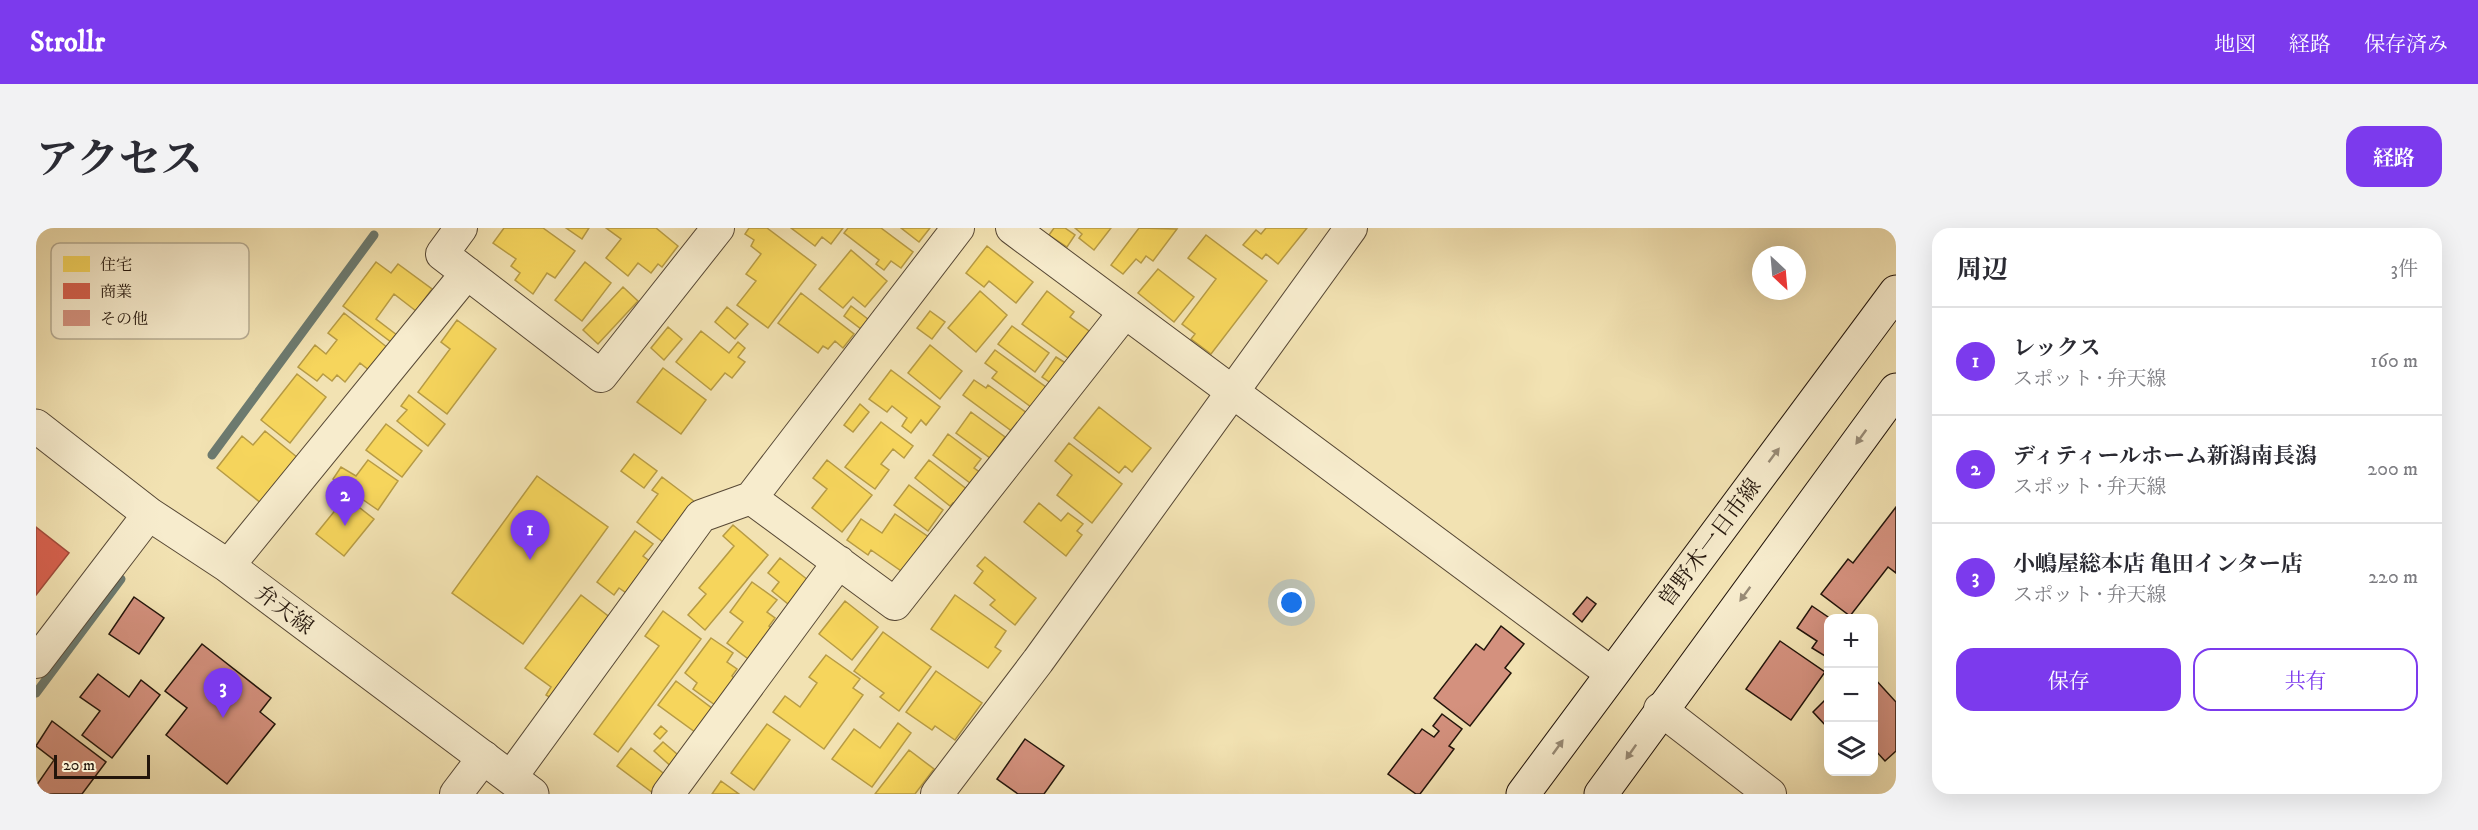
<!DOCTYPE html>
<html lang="ja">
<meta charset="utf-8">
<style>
body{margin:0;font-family:"IM FELL DW Pica","Noto Serif JP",serif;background:#f2f2f3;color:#2b2b33}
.controls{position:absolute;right:18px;bottom:18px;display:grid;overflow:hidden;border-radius:12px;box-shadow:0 6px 24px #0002}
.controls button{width:54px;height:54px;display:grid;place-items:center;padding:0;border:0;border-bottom:2px solid #e1e1e2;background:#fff;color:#2b2b33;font:30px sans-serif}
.compass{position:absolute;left:1716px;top:18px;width:54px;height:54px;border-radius:50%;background:#fff;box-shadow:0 6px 24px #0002;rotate:154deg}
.scale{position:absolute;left:18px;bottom:15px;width:96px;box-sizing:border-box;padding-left:6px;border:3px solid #23150b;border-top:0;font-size:16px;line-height:21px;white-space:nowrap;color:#23150b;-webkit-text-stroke:4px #f7eccd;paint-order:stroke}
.you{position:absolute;left:1256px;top:375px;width:21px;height:21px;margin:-15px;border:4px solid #fff;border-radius:50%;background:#1a73e8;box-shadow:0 0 0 9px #1a73e833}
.badge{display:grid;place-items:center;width:39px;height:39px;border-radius:50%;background:#7c3aed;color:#fff;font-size:20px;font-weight:700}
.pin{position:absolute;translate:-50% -50px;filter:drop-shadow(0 2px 3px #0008)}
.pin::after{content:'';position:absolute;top:32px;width:21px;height:18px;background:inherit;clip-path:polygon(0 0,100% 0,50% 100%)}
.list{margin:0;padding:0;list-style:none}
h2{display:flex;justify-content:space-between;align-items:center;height:78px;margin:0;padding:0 24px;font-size:26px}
h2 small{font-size:20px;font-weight:400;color:#7c7c81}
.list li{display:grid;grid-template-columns:39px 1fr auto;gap:18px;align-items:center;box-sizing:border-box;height:108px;padding:0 24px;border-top:2px solid #e1e1e2}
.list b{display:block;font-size:22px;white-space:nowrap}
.list p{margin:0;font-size:20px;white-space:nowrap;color:#7c7c81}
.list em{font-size:20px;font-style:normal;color:#7c7c81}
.actions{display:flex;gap:12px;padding:18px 24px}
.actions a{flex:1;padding:14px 0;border:2px solid #7c3aed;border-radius:18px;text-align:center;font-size:21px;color:#7c3aed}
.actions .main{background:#7c3aed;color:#fff}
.icon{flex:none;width:33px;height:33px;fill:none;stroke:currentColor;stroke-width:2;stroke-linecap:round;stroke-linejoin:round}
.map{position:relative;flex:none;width:1860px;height:566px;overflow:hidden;border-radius:18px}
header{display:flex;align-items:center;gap:36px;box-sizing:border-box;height:84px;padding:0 30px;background:#7c3aed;color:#fff}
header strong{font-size:28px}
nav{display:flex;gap:33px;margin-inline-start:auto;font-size:21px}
.intro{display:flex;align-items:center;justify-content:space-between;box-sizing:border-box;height:144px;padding:0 36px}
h1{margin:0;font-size:42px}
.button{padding:15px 27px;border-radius:18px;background:#7c3aed;color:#fff;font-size:21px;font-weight:700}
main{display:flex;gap:36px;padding:0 36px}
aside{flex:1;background:#fff;border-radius:18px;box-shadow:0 6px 24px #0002}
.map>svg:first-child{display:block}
</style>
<header>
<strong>Strollr</strong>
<nav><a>地図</a><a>経路</a><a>保存済み</a></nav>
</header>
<div class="intro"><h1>アクセス</h1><a class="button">経路</a></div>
<main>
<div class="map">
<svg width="1860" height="566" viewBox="0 0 1860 566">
<rect width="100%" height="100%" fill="#f2e2b2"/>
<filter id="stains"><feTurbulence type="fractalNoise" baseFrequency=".00333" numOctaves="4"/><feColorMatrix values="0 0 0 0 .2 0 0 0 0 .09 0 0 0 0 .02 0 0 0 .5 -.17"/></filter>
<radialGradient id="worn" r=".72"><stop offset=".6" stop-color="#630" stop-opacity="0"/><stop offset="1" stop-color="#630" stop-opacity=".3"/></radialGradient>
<path fill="#f6d55c" stroke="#b79b44" stroke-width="1.5" d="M468,0H507L539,23L519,50L511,45L497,66L479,52L484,45L475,38L480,31L457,15Z
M530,0H553L546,11Z
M570,0H620L642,18L626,39L622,36L615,45L602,35L592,48L570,30L585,11Z
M713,0H731L780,37L732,100L701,77L720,53L710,46L725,26L715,18L718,12L709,6Z
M755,0H807L795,16L786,9L779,18Z
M812,0H845L877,24L865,40L855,33L848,42L840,36L843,32L808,5Z
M865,0H894L883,14Z
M1018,0H1029L1039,7L1031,19L1013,7Z
M1039,0H1075L1058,22L1043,10L1046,6Z
M1103,0L1141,1L1117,33L1110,28L1105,35L1100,31L1087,46L1075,37Z
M1230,0H1271L1242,36L1230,26L1226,31L1207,17L1220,2L1225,6Z
M1170,7L1231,53L1175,126L1155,111L1159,106L1146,96L1180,51L1152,30Z
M951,18L997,54L980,75L953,53L948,59L930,45Z
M815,22L851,53L829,79L817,69L807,80L783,61Z
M340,34L355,45L362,36L396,61L380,83L358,66L340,91L361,107L355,114L307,78Z
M549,34L575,55L546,93L519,72Z
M1122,41L1158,69L1138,94L1102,65Z
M587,59L602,73L562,116L547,102Z
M944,63L971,87L940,124L912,100Z
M1011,63L1038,84L1034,89L1053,103L1032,130L986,96Z
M765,65L818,106L807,120L799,113L792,121L787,118L782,125L742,95Z
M815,78L837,95L829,104L808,88Z
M691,79L712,96L699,111L679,94Z
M894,83L909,94L896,111L881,100Z
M308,85L352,120L334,143L324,135L309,154L301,147L296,153L287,146L281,153L262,139L279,117L290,126L301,112L292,105Z
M421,92L460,121L411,186L382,164L414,121L405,114Z
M976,98L1013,125L999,144L962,116Z
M632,99L646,111L628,132L615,120Z
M665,103L693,125L702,114L709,120L702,129L709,134L696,150L689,145L675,162L640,134Z
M894,117L926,143L904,171L872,145Z
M959,122L1014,162L999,182L956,150L961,144L949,135Z
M1020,129L1036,139L1022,160L1006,149Z
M627,140L670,172L645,206L601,174Z
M855,142L904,179L890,197L885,192L875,205L866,198L871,190L856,178L851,184L833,171Z
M261,146L290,169L254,215L225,192Z
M938,152L950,160L952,157L995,188L981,207L927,167Z
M373,167L409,196L392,218L361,193L371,182L365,178Z
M824,176L833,184L817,204L808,197Z
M1063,179L1115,220L1096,244L1089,238L1083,245L1038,210Z
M935,184L969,209L954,230L920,205Z
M845,194L877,218L868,230L857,221L845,236L853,242L839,261L809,239Z
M350,196L386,223L366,249L330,222Z
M229,203L267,234L230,279L181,240L206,208L217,217Z
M912,206L945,231L938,240L951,249L942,261L897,227Z
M1033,215L1086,256L1056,295L1021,267L1036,247L1019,233Z
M598,226L621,243L608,260L585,243Z
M332,232L362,253L342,282L297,251L305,239L320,248Z
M791,232L836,267L806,304L776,280L791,261L777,250Z
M893,232L937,266L925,281L917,275L914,278L879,250Z
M501,248L572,299L487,416L416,365Z
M626,249L663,277L627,314L601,294L622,266L616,262Z
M873,257L907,282L892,303L858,277Z
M310,269L338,291L308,328L280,306Z
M1003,275L1025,293L1032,285L1047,296L1041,303L1046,307L1030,328L988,294Z
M859,286L900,314L871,347L835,322L832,327L811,312L825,291L846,305Z
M697,297L732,327L669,402L652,387L670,366L663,360L698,318L687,308Z
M599,303L617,316L607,328L619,337L596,369L583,360L578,367L561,354Z
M949,329L1000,370L979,397L954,377L959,372L938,355L947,343L941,338Z
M744,330L772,352L752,376L736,363L743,354L732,345Z
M716,354L741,372L731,384L739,390L733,398L738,402L715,433L691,415L707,394L694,384Z
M545,367L580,394L520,473L510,467L515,459L489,440Z
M919,367L970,403L959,419L965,423L952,440L895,401Z
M809,373L842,399L816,432L783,406Z
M627,383L665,411L582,524L558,506L623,418L609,408Z
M847,404L895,439L863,483L844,469L848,465L818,443Z
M675,410L697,425L691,434L701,441L696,448L698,450L679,477L657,461L661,455L649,445Z
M790,427L824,451L817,460L827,467L788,521L737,484L749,468L764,479L781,455L773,449Z
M900,443L946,475L919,512L899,498L896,502L870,484Z
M640,453L677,481L659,504L622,477Z
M862,495L875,505L836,559L796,531L818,501L844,520Z
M731,496L754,512L718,562L695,545Z
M625,498L631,503L624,511L618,506Z
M627,514L648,532L639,542L618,523Z
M595,520L631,548L617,565L581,538Z
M873,522L898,541L879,566H839Z
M685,553L703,566H676Z"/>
<path fill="#d6604d" stroke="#a04a39" stroke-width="1.5" d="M0,299L33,325L0,367Z"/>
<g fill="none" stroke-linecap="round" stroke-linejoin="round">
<path stroke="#6c7a6f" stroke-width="9" d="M176,227L338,7
M0,465L85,351"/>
</g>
<path fill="#d4917e" stroke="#23150b" stroke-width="1.5" d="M1860,279V345L1852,339L1814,388L1785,366L1812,331L1817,335Z
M98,369L128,390L103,426L73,406Z
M1551,369L1560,376L1546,394L1537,386Z
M1776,378L1795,391H1792V423L1789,428L1776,420L1781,413L1761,400Z
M1465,398L1488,416L1469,440L1475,445L1434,498L1398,470L1440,416L1448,422Z
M1744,413L1789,444L1755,492L1710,461Z
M166,416L235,470L224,484L239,496L191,556L130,507L151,480L129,463Z
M62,446L93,469L105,452L124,467L76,530L46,507L64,483L44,469Z
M1838,450L1860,474V523L1849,533L1838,521V505L1841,502L1838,499Z
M1792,469V500L1777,484Z
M1406,486L1426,501L1413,518L1418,521L1384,566H1380L1352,546L1386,501L1398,509L1403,503L1397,498Z
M16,493L70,534L46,566H11L0,558L18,532L0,518Z
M989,511L1028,538L1008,566H982L961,551Z"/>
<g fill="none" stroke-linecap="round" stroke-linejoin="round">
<defs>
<path id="minor" d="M425,0L406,26L565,148L682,0
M922,0L715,270L859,376L1089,84
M976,0L1575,445
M192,338L431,45
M0,434L113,286
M1624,481L1734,566
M475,549L665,288L715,270
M420,566L448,529
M632,566L803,334
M901,566L1002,433L1315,0"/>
<path id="tertiary" d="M0,198L113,286L192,338L496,566"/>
<path id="secondary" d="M1487,566L1860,64
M1565,566L1860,162"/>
</defs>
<use href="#minor" stroke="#574835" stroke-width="34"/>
<use href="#tertiary" stroke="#574835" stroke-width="35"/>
<use href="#secondary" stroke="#23150b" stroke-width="35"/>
<use href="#minor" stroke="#f7eccd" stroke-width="32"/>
<use href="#tertiary" stroke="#f7eccd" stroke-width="33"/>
<use href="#secondary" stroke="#f7eccd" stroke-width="33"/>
</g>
<defs><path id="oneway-solid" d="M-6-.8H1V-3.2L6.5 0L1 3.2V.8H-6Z" transform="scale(1.5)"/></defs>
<g fill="#988b76">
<use href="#oneway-solid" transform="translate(1825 209) rotate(126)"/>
<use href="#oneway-solid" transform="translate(1738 227) rotate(-53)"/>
<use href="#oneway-solid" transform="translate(1709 366) rotate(126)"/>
<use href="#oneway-solid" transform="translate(1522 519) rotate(-54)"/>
<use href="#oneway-solid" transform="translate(1595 524) rotate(125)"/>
</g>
<g text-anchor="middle" stroke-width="6" stroke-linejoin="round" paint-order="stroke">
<g font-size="22" fill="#23150b" stroke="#f7eccd">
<text transform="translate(1673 314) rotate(-53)" y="8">曽野木一日市線</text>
<text transform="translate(249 381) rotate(37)" y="8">弁天線</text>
</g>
</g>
<rect x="15" y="15" width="198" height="96" rx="9" fill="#f7eccd" stroke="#b7ac93" stroke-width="1.5"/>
<rect x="27" y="28" width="27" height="16" fill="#f6d55c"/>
<rect x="27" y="55" width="27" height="16" fill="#d6604d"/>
<rect x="27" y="82" width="27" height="16" fill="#d4917e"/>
<g font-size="16" fill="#23150b">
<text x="64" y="42">住宅</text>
<text x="64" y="69">商業</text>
<text x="64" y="96">その他</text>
</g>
<rect width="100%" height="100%" filter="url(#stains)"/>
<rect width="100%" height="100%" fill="url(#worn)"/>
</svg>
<div class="controls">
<button>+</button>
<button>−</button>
<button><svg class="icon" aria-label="layers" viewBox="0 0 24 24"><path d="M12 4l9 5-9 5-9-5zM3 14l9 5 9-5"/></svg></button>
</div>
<svg class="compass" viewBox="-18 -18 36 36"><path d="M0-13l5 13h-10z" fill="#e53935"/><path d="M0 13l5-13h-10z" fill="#7c7c81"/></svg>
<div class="scale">20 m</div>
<div class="you"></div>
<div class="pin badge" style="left:494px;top:332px">1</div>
<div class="pin badge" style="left:309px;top:298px">2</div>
<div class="pin badge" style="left:187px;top:490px">3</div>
</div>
<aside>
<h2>周辺<small>3件</small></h2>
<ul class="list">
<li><span class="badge">1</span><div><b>レックス</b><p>スポット · 弁天線</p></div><em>160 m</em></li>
<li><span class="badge">2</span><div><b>ディティールホーム新潟南長潟</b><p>スポット · 弁天線</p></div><em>200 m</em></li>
<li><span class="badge">3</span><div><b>小嶋屋総本店 亀田インター店</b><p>スポット · 弁天線</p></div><em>220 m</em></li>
</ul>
<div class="actions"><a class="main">保存</a><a>共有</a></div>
</aside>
</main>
